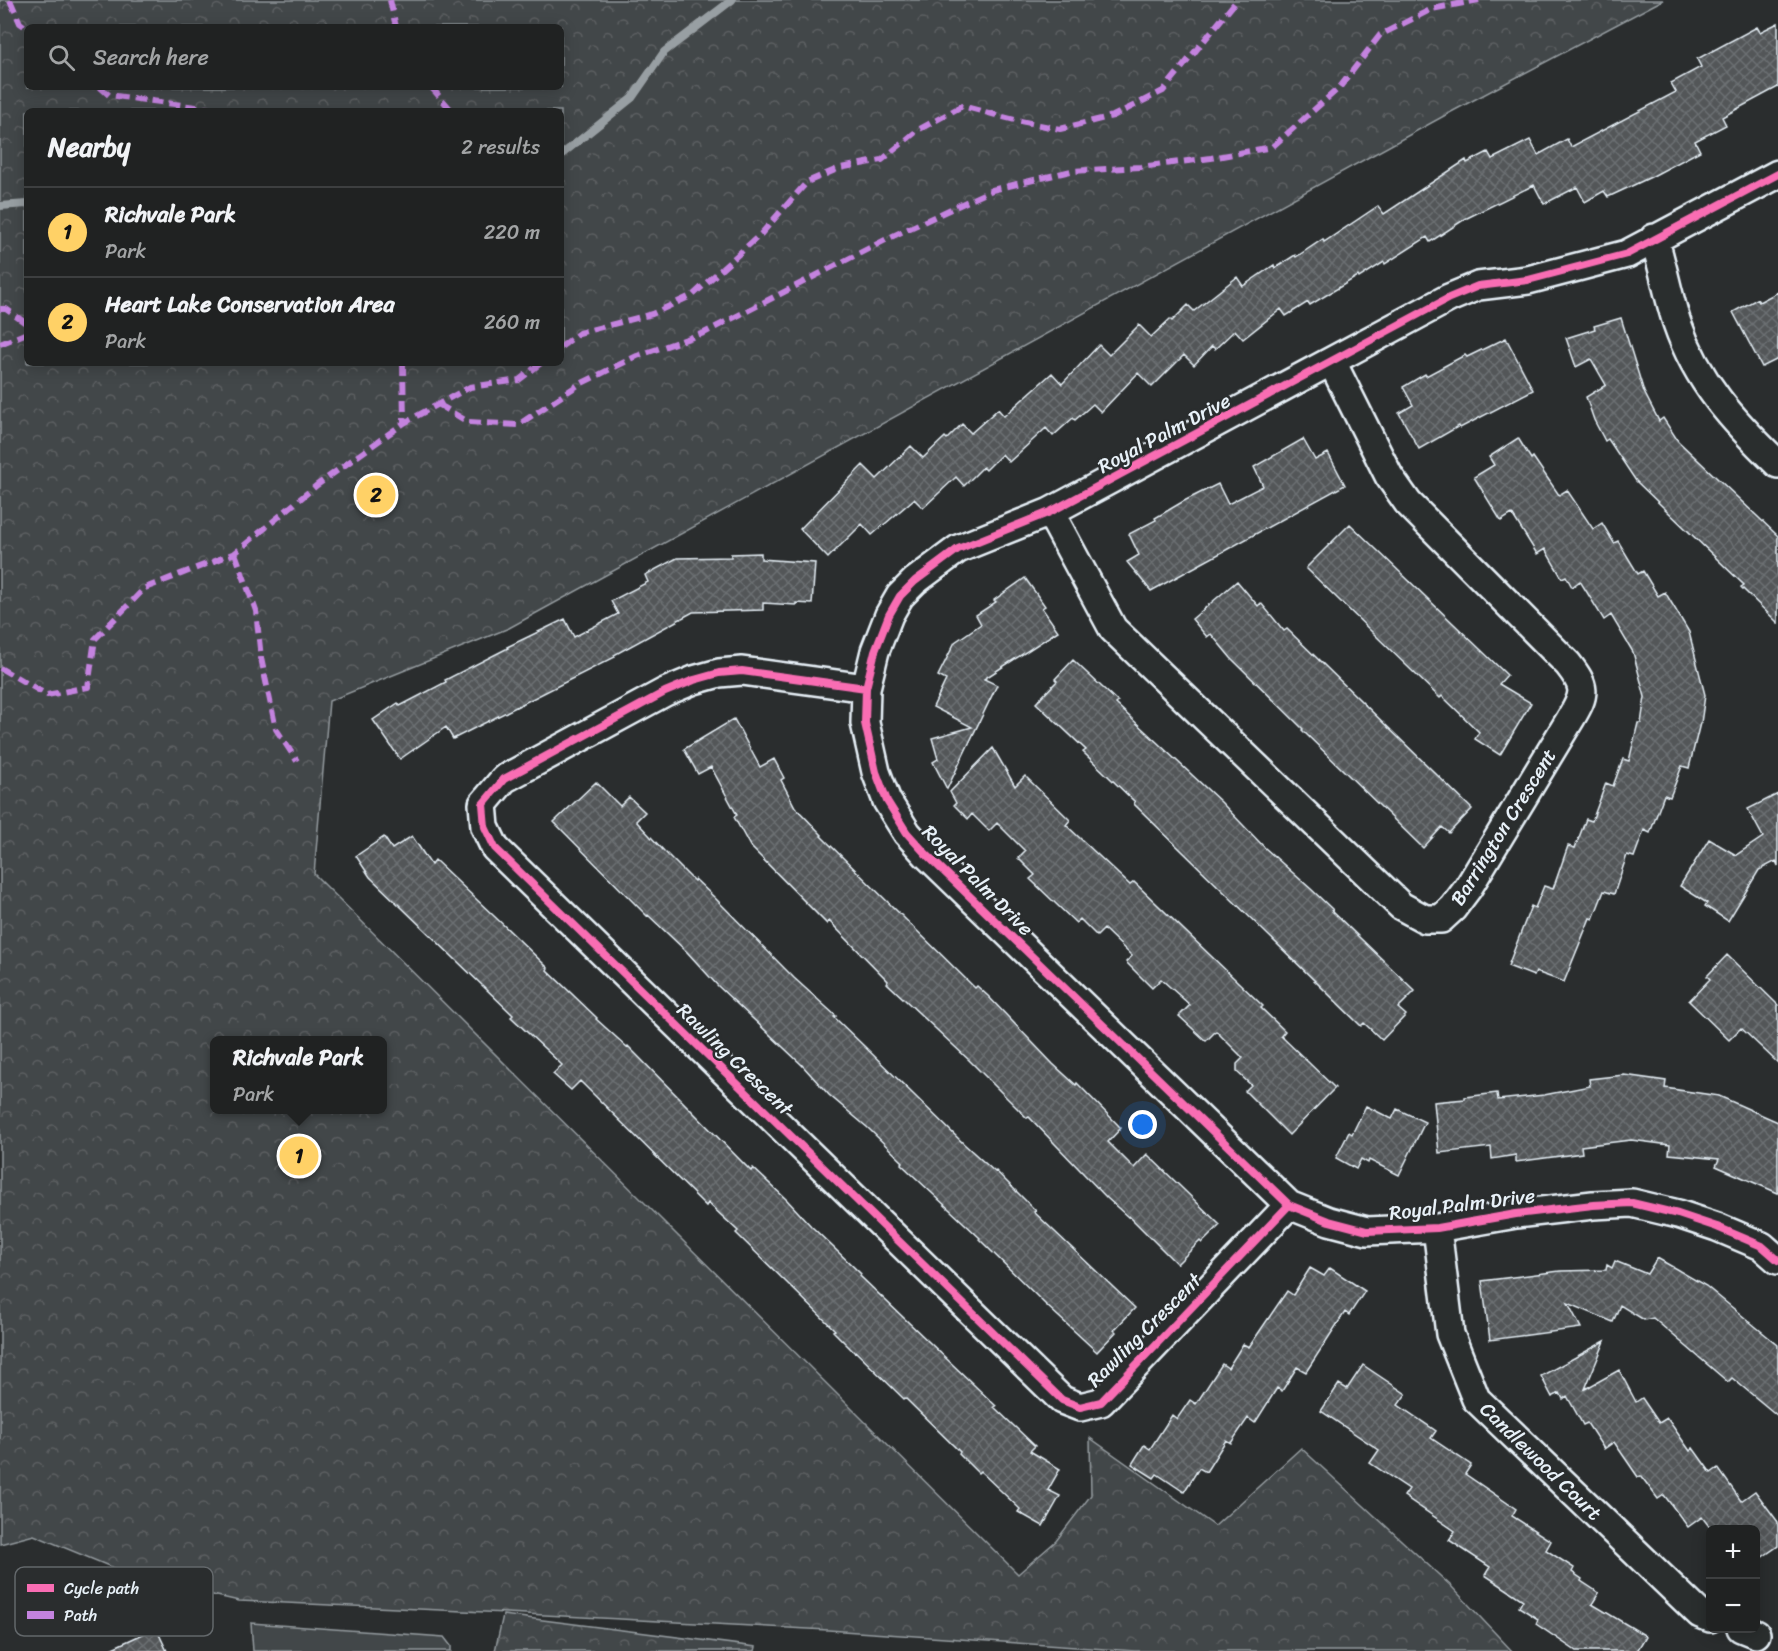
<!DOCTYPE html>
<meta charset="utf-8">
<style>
body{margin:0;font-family:Sriracha,sans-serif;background:#2d2f2f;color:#f1f3f6}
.controls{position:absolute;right:18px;bottom:18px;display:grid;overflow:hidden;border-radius:9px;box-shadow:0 3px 15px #0003}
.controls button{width:54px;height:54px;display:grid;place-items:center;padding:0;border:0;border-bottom:2px solid #3d3f40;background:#202222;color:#f1f3f6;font:30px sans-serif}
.you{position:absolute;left:1143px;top:1125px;width:21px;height:21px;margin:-15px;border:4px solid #fff;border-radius:50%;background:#1a73e8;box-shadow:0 0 0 9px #1a73e833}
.badge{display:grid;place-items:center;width:39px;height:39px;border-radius:50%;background:#ffd166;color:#111;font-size:20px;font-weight:700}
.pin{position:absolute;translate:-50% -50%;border:3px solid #fff;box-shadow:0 2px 6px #0006}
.popup{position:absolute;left:210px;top:1036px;width:177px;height:78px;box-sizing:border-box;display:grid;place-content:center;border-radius:9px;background:#202222;filter:drop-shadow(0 2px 4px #0005);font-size:20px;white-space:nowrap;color:#a2a4a5}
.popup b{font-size:22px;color:#f1f3f6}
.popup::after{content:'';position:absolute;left:50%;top:100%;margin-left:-12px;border:12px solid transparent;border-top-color:#202222}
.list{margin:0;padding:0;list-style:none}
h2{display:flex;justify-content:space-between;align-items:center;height:78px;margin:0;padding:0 24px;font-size:26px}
h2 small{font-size:20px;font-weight:400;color:#a2a4a5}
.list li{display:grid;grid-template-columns:39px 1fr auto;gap:18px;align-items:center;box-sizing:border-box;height:90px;padding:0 24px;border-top:2px solid #3d3f40}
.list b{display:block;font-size:22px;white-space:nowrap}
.list p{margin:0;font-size:20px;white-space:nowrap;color:#a2a4a5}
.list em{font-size:20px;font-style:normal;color:#a2a4a5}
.icon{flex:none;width:33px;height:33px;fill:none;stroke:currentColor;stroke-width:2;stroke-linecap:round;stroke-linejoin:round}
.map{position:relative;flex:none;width:1778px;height:1651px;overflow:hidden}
.search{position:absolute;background:#202222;box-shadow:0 3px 15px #0003;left:24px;top:24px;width:540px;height:66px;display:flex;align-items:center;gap:15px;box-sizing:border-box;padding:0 21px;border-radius:9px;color:#a2a4a5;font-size:22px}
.panel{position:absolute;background:#202222;box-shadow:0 3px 15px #0003;left:24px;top:108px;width:540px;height:258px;border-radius:9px}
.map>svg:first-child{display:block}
</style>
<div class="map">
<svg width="1778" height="1651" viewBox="0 0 1778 1651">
<defs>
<pattern id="park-crowns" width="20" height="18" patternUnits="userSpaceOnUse" patternTransform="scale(1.5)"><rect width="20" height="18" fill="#424648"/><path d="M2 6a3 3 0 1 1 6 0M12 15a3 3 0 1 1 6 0" fill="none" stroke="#5d6163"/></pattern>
<pattern id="building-cross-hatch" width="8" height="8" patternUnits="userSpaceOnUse" patternTransform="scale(1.5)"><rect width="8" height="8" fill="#535759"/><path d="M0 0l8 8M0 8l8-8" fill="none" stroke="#6c7072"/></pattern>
</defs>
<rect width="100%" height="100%" fill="#2a2d2e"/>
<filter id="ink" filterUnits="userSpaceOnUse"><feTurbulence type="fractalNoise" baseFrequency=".0167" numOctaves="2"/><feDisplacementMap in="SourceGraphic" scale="12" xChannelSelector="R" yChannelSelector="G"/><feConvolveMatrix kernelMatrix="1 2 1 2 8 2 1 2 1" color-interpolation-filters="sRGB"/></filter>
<g filter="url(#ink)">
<path fill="#424648" stroke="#959ca0" stroke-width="1.5" d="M251,1623L444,1637L451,1646V1651H253Z"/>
<path fill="url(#park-crowns)" stroke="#959ca0" stroke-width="1.5" fill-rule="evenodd" d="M0,0H1663L1453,111L509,628L329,701L314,874L1018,1574L1056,1541L1091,1495L1090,1438L1215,1526L1301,1448L1451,1586L1512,1651H1135L828,1630L507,1613L239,1601L138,1578L34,1535L0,1544ZM27,27H561V87H27ZM27,111H561V363H27ZM215,1040H383V1110H215Z
M503,1615L756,1647L755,1651H495Z"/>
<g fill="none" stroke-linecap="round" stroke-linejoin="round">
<path stroke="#989fa3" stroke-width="8" d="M561,155L632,98L664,52L732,0
M0,206L27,204"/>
</g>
<path fill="url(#building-cross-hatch)" stroke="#e8f1f8" stroke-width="1.5" d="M1778,23V87L1722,117L1726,125L1695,141L1700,151L1651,177L1608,197L1604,191L1585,202L1577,187L1544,204L1534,185L1465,219L1430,242L1427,237L1385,264L1384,262L1359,278L1358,276L1310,305L1308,302L1286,316L1281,309L1243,339L1235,330L1215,349L1212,346L1194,365L1184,355L1152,387L1138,373L1101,412L1093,404L1075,420L1073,418L1053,436L1046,428L1009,462L1002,454L986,470L983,467L964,486L956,477L923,508L914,499L872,535L862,524L828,558L800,529L863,465L877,479L911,446L923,458L945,437L947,439L962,424L971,433L998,409L1004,416L1052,373L1062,384L1099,345L1109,355L1139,325L1151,337L1170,319L1172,321L1188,305L1194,311L1237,277L1243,286L1274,265L1275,268L1295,255L1296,257L1323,239L1324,242L1378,206L1384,214L1466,160L1467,163L1488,152L1492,159L1530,140L1538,155L1567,139L1571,147L1676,92L1671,83L1701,67L1697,59L1757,27L1760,32Z
M1778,292V359L1762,367L1733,312L1757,299L1759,302Z
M1621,318L1644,392L1659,421L1663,418L1678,441L1778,536V623L1741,587L1744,585L1636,481L1608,439L1605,441L1594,420L1586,397L1606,385L1591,359L1576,367L1566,338L1595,329L1594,326Z
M1506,338L1533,390L1460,428L1459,426L1419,449L1399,413L1413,405L1403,387L1425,374L1426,376L1465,355L1467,357Z
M1518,438L1531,459L1533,457L1559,495L1567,490L1593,529L1602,523L1614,543L1618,541L1638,574L1643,571L1658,596L1665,592L1689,632L1705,695L1701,723H1700L1689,768L1682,766L1670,797L1664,795L1650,833L1644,830L1634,857L1627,855L1614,894L1604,891L1593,919L1590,918L1564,982L1536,972L1534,976L1508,966L1531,906L1535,908L1544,886L1553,889L1568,846L1575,848L1586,819L1592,821L1606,783L1613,786L1623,759L1629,761L1638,723H1641L1645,697L1633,652L1611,615L1604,620L1580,581L1572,587L1566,576L1562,578L1545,549L1537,554L1512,514L1501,521L1474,477L1494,465L1489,457Z
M1303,439L1315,460L1328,453L1345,485L1151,591L1127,562L1139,555L1129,534L1156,520L1155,518L1184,501L1218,484L1228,504L1263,486L1254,467Z
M1350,524L1507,675L1499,684L1531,703L1500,755L1475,739L1479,732L1442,696L1440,698L1306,568Z
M761,553V559L815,563L812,604L796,603V605L763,603V610L693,612L614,655L615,657L453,739L446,727L400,759L373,720L398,703L400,706L446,682L445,680L508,648L507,647L565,619L574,637L618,614L611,601L648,582L645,575L677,558L731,557V554Z
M1025,578L1045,606L1042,608L1058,631L984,679L997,685L947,789L933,762L938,759L932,738L972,727L933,707L946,680L938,676L955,642L981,624L976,615L996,602L994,600Z
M1237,581L1258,606L1261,603L1284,631L1287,629L1472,809L1449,833L1442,827L1423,848L1302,730L1303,729L1231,658L1211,634L1207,637L1192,619Z
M1073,660L1118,702L1116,704L1221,802L1265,848L1311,889L1333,910L1332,911L1415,991L1398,1008L1406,1015L1382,1040L1364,1023L1361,1026L1134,804L1135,802L1083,752L1086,750L1036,703L1057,681L1055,679Z
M734,719L760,767L774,759L784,778L781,780L795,807L822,835L821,836L975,988L977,986L988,996L1053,1064L1076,1085L1077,1083L1121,1128L1108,1142L1134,1168L1147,1154L1220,1225L1202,1243L1200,1241L1177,1264L1129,1216L1128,1217L1107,1198L1029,1117L1027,1118L969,1060L887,983L888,981L829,921L827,924L750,846L734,817L737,815L711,767L698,774L684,749Z
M993,748L1015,786L1025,776L1070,820L1066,825L1130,885L1134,882L1263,1006L1261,1008L1285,1031L1281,1036L1335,1088L1289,1135L1245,1091L1251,1085L1237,1072V1064L1243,1058L1216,1031L1206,1041L1179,1016L1190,1005L1161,979L1152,988L1126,962L1132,956L1104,929L1097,936L1080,919L1076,923L1030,879L1035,875L1018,858L1025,851L997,823L989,831L972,814L968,819L954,805L956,803L950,792Z
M596,782L620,806L629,797L645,812L636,821L665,852L694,881L695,879L715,898L794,978L836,1016L834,1017L865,1047L964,1144L995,1172L996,1171L1036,1211L1034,1212L1135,1308L1114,1330L1116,1332L1097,1352L1046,1305L979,1239L980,1238L918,1180L901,1164L903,1162L868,1128L829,1095L802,1065L718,986L687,952L648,915L647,916L554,822Z
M1778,794V866L1776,861L1759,870L1728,921L1705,906L1707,903L1680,886L1709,839L1736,855L1763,837L1748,809Z
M412,836L431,865L435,860L514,935L548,968L547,970L597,1018L596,1019L627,1047L628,1046L751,1171L753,1168L787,1200L811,1226L861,1274L860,1276L996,1406L994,1407L1035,1446L1030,1451L1060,1469L1048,1490L1060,1496L1043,1526L1018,1512L1020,1509L980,1471L978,1473L959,1454L960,1452L905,1398L904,1399L855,1351L854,1352L833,1331L835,1330L736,1233L738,1231L708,1203L706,1206L580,1081L571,1090L553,1074L562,1065L511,1017L513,1015L370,877L356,856L384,837L392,849Z
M1727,955L1778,1005V1063L1741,1028L1729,1040L1689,1001L1710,979L1707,976Z
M1624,1075L1666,1081L1665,1088L1719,1096L1778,1122V1193L1716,1166L1719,1159L1669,1154L1670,1145L1631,1140L1581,1146L1582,1153L1516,1162V1155L1492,1159L1491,1147L1439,1153L1434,1102L1465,1099V1097L1497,1093L1498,1100L1544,1095L1590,1086L1589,1079Z
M1366,1106L1392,1119L1397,1109L1425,1122L1399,1175L1369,1160L1368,1163L1361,1159L1356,1169L1336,1158L1349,1132L1352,1134Z
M1657,1258L1706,1286L1778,1345V1416L1732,1378L1728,1382L1653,1318L1644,1320L1620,1305L1613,1322L1568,1303L1581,1328L1490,1340L1482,1281L1560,1271L1606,1270L1607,1265L1612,1268L1615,1261L1647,1274Z
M1310,1268L1324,1276L1330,1268L1365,1291L1349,1315L1345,1312L1306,1372L1297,1367L1282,1391L1277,1388L1255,1423L1248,1418L1231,1443L1226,1440L1206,1472L1199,1468L1184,1492L1157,1474L1154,1478L1132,1464L1144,1445L1150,1449L1172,1415L1177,1419L1190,1400L1196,1404L1222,1364L1228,1368L1243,1344L1249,1347L1287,1291L1293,1295Z
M1605,1341L1585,1389L1619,1370L1636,1402L1642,1398L1659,1423L1667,1418L1690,1451L1693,1448L1711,1473L1718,1468L1741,1501L1755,1491L1778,1522V1546L1755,1562V1530H1712L1702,1517L1688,1527L1664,1495L1658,1499L1641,1476L1638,1477L1614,1442L1604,1449L1587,1423L1583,1425L1567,1396L1563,1399L1560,1393L1552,1397L1541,1376Z
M1363,1365L1406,1394L1398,1405L1436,1431L1431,1438L1471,1465L1465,1474L1516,1509L1512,1516L1551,1541L1546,1550L1574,1568L1572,1572L1582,1579L1581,1581L1599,1593L1592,1604L1646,1636L1637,1651H1576L1536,1624L1538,1619L1519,1607L1523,1600L1485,1575L1490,1567L1449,1540L1455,1531L1404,1496L1409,1489L1370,1463L1379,1450L1321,1411L1339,1384L1347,1389Z
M156,1628L167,1651H106Z"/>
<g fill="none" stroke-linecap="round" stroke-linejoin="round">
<defs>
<path id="minor" d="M1778,174L1627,254L1528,280L1478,286L1449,298L1050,512L958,549L915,581L900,596L889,615L875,651L866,688L865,723L876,772L887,801L907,833L926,854L1289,1205L1329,1221L1367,1231L1437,1228L1516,1214L1593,1205L1632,1203L1678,1214L1717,1227L1762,1246L1778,1260
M1654,238C1663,266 1668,296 1677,323C1697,382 1734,422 1778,464
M1050,512L1113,629L1401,906L1425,919H1441L1453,908L1468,888L1571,718C1586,693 1586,687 1568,664L1408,503L1389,476L1332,362
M866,688L742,671L719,673L694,680L665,692L504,779L483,804L485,827L495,848L1062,1400L1080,1407L1101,1402L1289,1205
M1437,1228L1450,1334L1476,1399L1700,1614L1710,1618
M1741,1628L1756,1634"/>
</defs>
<use href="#minor" stroke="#e8f1f8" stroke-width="32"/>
<use href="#minor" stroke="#2a2d2e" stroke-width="27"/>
<path stroke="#c483df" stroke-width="6" stroke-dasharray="12 6" stroke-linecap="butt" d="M10,0L20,23L27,28
M390,0L396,27
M100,87L109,95L225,111
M431,87L452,111
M0,309H6L27,324
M0,344L27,333
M561,347L579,333L652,314L693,295L761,234L807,182L840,168L882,160L918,130L962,106L1015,120L1060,129L1113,116L1163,91L1237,0
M403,363L404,423
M438,404L468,422L518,425L578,385L637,356L704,333L895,235L992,190L1071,171L1141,167L1211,158L1272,147L1340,87L1380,35L1432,9L1479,0
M235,553L256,611L261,658L276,729L297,761
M0,668L47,695L88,687L95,639L145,588L235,553L317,485L404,423L470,387L519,380L541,363"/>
<defs>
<path id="cycleway" d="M1778,174L1627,254L1528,280L1478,286L1449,298L1050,512L958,549L915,581L900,596L889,615L875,651L866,688L865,723L876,772L887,801L907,833L926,854L1289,1205L1329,1221L1367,1231L1437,1228L1516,1214L1593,1205L1632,1203L1678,1214L1717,1227L1762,1246L1778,1260
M866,688L742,671L719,673L694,680L665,692L504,779L483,804L485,827L495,848L1062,1400L1080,1407L1101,1402L1289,1205"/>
</defs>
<use href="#cycleway" stroke="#2a2d2e" stroke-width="11"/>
<use href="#cycleway" stroke="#f96db3" stroke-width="8"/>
</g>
</g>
<g text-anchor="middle" stroke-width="5" stroke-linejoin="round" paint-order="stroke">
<g font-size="20" fill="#e8f1f8" stroke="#2a2d2e">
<text transform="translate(1164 433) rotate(-28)" y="7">Royal Palm Drive</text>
<text transform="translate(1503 827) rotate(-58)" y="7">Barrington Crescent</text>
<text transform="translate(978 880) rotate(45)" y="7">Royal Palm Drive</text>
<text transform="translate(735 1059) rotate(44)" y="7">Rawling Crescent</text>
<text transform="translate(1462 1204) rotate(-7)" y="7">Royal Palm Drive</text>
<text transform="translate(1144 1330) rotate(-45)" y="7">Rawling Crescent</text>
<text transform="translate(1541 1461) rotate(44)" y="7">Candlewood Court</text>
</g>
</g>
<rect x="15" y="1567" width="198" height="69" rx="9" fill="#2a2d2e" stroke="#63686b" stroke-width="1.5"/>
<rect x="27" y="1584" width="27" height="8" fill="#f96db3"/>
<rect x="27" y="1611" width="27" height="8" fill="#c483df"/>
<g font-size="16" fill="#e8f1f8">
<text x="64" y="1594">Cycle path</text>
<text x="64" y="1621">Path</text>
</g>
</svg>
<div class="controls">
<button>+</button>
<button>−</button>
</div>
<div class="you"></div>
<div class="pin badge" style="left:299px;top:1156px">1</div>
<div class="popup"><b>Richvale Park</b>Park</div>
<div class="pin badge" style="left:376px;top:495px">2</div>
<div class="search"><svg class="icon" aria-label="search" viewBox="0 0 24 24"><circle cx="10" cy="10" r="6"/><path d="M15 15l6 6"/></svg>Search here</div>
<section class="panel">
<h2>Nearby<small>2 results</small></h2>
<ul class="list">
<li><span class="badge">1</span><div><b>Richvale Park</b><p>Park</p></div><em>220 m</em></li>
<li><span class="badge">2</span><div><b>Heart Lake Conservation Area</b><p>Park</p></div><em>260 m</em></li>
</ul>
</section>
</div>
